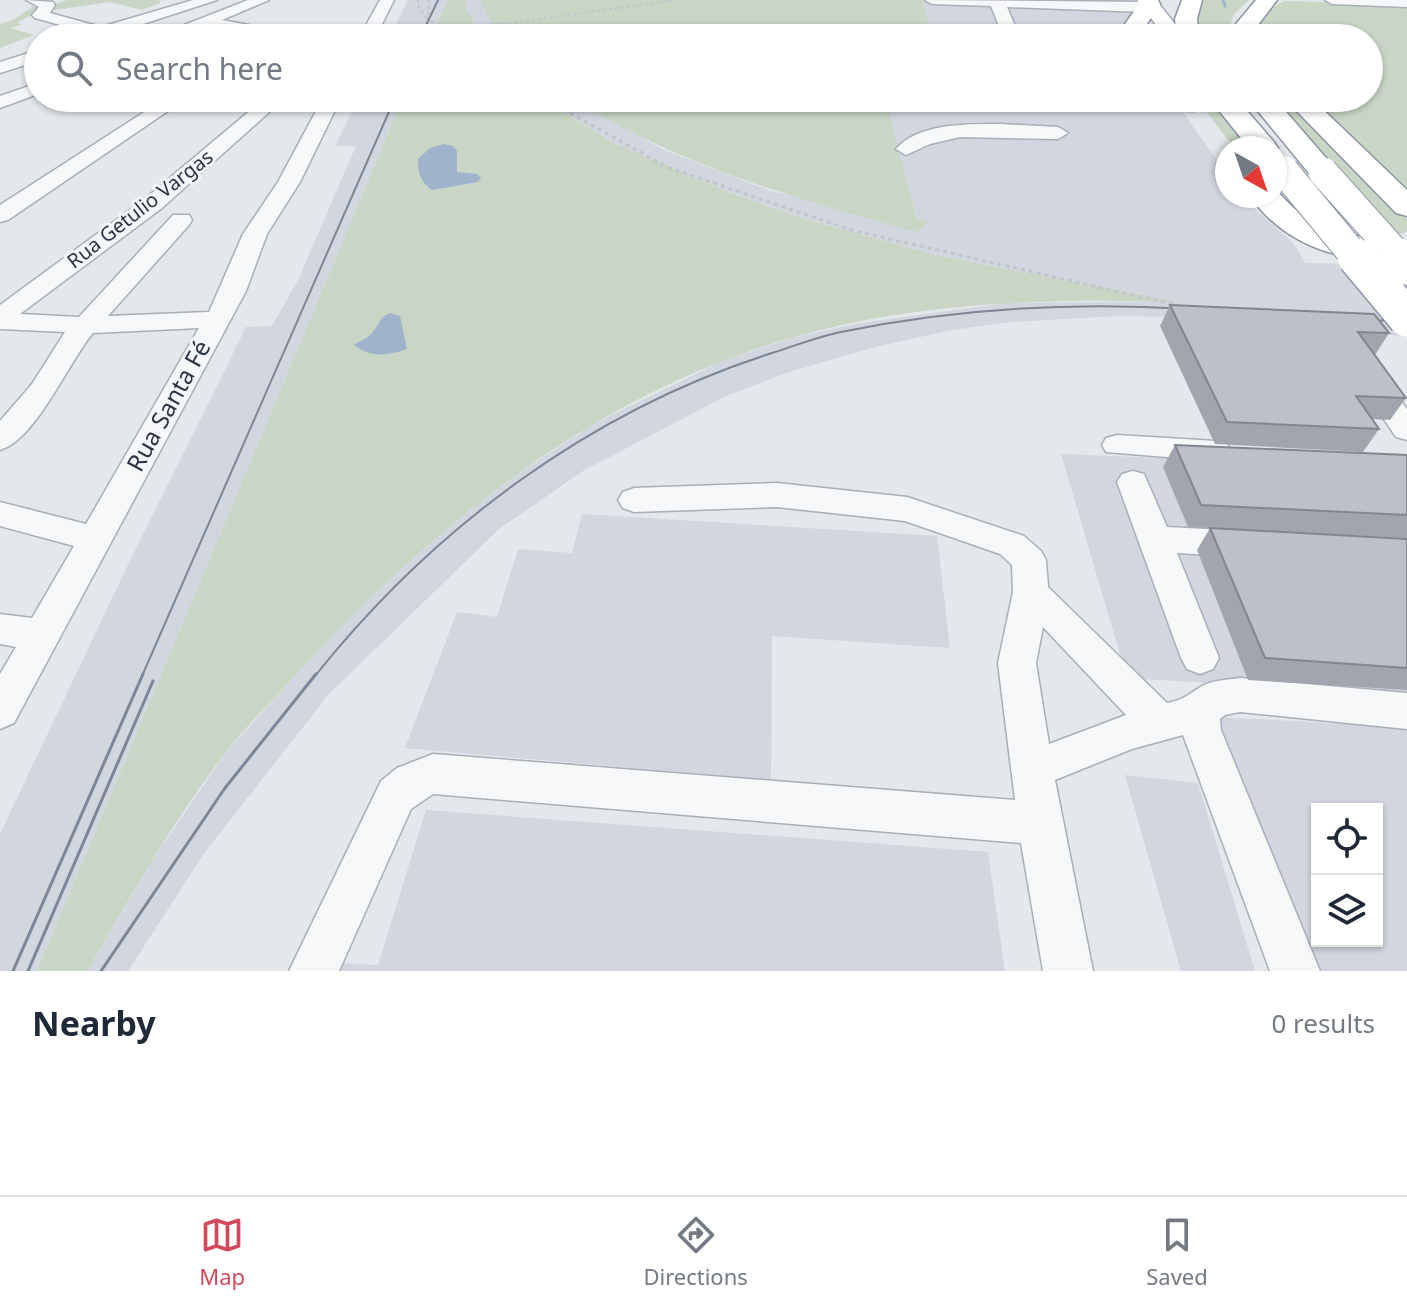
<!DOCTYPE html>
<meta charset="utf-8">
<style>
body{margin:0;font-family:"Noto Sans",sans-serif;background:#f2f2f3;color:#1f2937}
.controls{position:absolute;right:24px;bottom:24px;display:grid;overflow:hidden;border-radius:0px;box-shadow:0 2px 6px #0004}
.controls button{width:72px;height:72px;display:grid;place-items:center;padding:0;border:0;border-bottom:2px solid #e0e1e3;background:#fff;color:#1f2937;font:40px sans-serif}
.compass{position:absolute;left:1215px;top:136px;width:72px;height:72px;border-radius:50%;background:#fff;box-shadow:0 2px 6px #0004;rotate:140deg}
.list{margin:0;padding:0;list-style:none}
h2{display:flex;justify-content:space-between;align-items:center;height:104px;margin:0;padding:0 32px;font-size:34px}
h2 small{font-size:26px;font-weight:400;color:#747a83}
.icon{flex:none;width:44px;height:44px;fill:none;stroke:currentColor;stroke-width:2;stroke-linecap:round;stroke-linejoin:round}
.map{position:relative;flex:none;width:1407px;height:971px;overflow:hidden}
.search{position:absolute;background:#fff;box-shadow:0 2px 6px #0004;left:24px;right:24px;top:24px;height:88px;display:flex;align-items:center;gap:20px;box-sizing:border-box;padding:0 28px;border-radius:44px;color:#747a83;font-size:30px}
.sheet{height:224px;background:#fff}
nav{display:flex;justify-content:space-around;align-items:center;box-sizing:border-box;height:112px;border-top:2px solid #e0e1e3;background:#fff;font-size:22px;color:#747a83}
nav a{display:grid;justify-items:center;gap:4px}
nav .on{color:#d1495b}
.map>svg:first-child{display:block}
</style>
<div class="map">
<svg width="1407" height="971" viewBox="0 0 1407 971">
<rect width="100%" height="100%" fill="#e4e7ec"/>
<path fill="#d2d6de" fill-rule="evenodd" d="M408,0H448L429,38H389Z
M465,0H480L503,38H482L465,6Z
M922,0H1145L1127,23L1133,38H933Z
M359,98H403L37,971H0V834L125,571L246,327L272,326L298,280L356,146H335Z
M539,98H571L662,149L773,192L917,219L885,98H1173L1227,175V196H1241L1294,244L1305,263L1407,265V336L1200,317L1116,316L1011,322L952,330L875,347L786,373L724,397L583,471L499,529L329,694L205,852L128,971H87L156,855L226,752L358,607L436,535L520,472L597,422L722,361L794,337L860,323L1006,303L1170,301L936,255L798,217L726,191L616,144Z
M1061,454L1407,467V695L1127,678Z
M582,514L937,536L950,648L772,636L771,780L405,748L457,612L497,617L518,549L572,553Z
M1218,717L1407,727V971H1315ZM1317,809H1377V941H1317Z
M1125,775L1198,783L1255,971H1181Z
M426,810L988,852L1005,971H336L339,963L378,965Z"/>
<path fill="#c9d6c5" d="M67,0H160V3L142,10L110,2L48,11L52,5Z
M448,0H465V6L482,38H429Z
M480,0H922L933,38H503L488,18Z
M1198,0H1249L1234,14L1226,38H1193Z
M1284,1L1407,4V197L1309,98H1369V38H1258C1258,18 1268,10 1284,1Z
M37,4L43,5L38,12L18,22L21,25L10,28L34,35L0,48V24L13,20Z
M403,98H539L616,144L726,191L798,217L936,255L1177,302C1049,298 915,302 791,338C594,395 431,526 295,676C273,701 247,725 226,752C173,820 131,897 87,971H37Z
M571,98H885L917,219L928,222L916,232C794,198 679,166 571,98Z
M1196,98H1212L1250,148H1234Z
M1272,98H1292L1407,219V232L1392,236Z"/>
<path fill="#9fb4cc" d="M444,144L453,146L457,151V172L478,174L481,178L478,182L432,190C421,183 417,171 418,159L430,148Z
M390,313L400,316L407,349C388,356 370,358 354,345C359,341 367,339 371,334C380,325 378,318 390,313Z"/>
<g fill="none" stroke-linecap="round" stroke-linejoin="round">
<path stroke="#9fb4cc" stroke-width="3" d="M1223,0L1225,6"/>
<defs>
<path id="minor" d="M26,0L53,2L55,5L50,13L101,27L193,0H217L100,38H76L85,32L35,18L32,15L39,7Z
M248,0H269L222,20L249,25L251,28L241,38H223L230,31L205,27L174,38H151Z
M380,0H394L375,38H359Z
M925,0L1146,2L1154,7L1146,12L1007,7L1020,38H1004L991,6L932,4Z
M1325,0H1407V7L1332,4Z
M38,50V61L0,73V62Z
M38,83V94L0,108V96Z
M166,98H187L8,220L0,222V205Z
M265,98H285L162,208L20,314L79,317L173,215H189L192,220L189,225L108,316L209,312L243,234L278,182L323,98H341L300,182L267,234L246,291L14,723L0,729V674L16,647L0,644V614L32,618L74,546L0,526V502L86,524L199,328L93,333C69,361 36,440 0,450V421L32,384L65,332L0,329V305L146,198Z
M1011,98C1039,98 1191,93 1203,105L1194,111L1020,103Z
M999,124L1058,127L1068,133L1058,139L960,137L930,144L906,155L896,149C918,123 969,124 999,124Z
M1369,368L1379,371L1407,409V440L1396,437L1355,377L1359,371Z
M1117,435L1216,441L1227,444L1231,451L1227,458L1216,461L1106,452L1102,445L1106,438Z
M1133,471L1144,474L1167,527L1244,531L1256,535L1261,544L1256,553L1244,557L1177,553L1219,658L1213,669L1200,674L1187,669L1181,658L1117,482L1122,474Z
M777,483L907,497L1024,536L1041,551L1046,560L1048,587L1167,703C1186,699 1187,695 1202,686C1213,680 1228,680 1240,678L1407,693V729L1240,712L1225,715L1220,719L1221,730L1320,971H1270L1183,735L1132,749L1055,780L1093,971H1043L1021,843L433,794L411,809L339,971H289L381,781L397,768L433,754L1015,800L998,663L1013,592L1012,565L1000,554L905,521L777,507L634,512L623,508L618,500L623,492L634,488ZM1043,627L1126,715L1049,744L1036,663Z"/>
<path id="major" d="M1137,0H1156L1186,38H1166Z"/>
<path id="highway" d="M1142,0H1158L1160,4L1147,24L1154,38H1132L1125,24Z
M1182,0H1202L1197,19L1199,38H1177L1175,19Z
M1256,0H1277L1258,25L1254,38H1232L1236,24Z
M1209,98H1236L1274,142L1278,148L1275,152V148H1249Z
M1247,98H1274L1333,166L1337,172L1333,178L1323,181L1313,178Z
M1284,98H1311L1407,190V216L1396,213Z
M1276,190C1296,212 1317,231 1349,235C1363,237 1378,237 1392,240L1397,247L1392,254C1339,267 1280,240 1250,196H1275Z"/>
</defs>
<use href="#minor" stroke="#a9aeb7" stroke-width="3"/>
<use href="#major" stroke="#a3abb8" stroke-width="3"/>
<use href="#highway" stroke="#8b94a3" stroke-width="3"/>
<path stroke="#c2c5cb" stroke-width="2" stroke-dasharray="3 3" stroke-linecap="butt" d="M418,0V6L427,19
M429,0L428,21L451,27L510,23L676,0
M465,26L476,38
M544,98L573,115"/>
<path stroke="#c2c5cb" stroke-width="3" stroke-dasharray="4 4" stroke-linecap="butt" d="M570,113L667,167L851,230L1180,306"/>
<use href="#minor" fill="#f7f8fa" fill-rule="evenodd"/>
<use href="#major" fill="#fff" fill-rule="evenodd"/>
<use href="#highway" fill="#fff" fill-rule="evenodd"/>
<path stroke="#7d8696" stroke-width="2" d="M420,38L438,0
M1357,318L1407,323
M142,676L395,98
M315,676C433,528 590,411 772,353C794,346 817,337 841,332C956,308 1072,302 1189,309"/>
<path stroke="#7d8696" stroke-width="3" d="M13,971L143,674
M28,971L153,681
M101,971L225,788L316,674"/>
<defs>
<path id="highway-bridge-far1" d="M1284,171L1357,259
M1323,172L1401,259"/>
<path id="highway-bridge" d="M1356,257L1407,318
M1399,257L1407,266"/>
</defs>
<use href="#highway-bridge-far1" stroke="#8b94a3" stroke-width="31" stroke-linecap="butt"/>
<use href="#highway-bridge" stroke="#8b94a3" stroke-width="40" stroke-linecap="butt"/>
<use href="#highway-bridge-far1" stroke="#fff" stroke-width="29"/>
<use href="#highway-bridge" stroke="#fff" stroke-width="37"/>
</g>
<path fill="#a1a5ae" d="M1170,305L1389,333L1375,355L1406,398L1390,420L1372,419L1379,429L1363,452L1215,444L1160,326Z
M1175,445L1407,455V538L1252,530L1407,539V690L1248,680L1197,550L1210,528L1188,527L1163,467Z"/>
<path fill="#bbc0ca" stroke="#83868d" stroke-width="2" d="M1170,305L1374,314L1389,333L1358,332L1406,398L1356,396L1379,429L1227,422Z
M1175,445L1407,455V515L1201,505Z
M1210,528L1407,539V668L1265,658Z"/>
<g text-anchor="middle" stroke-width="6" stroke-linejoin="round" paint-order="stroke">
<g font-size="20" fill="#2b3445" stroke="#f4f6f9">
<text transform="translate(140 209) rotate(-38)" y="7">Rua Getulio Vargas</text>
</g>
<g font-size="24" fill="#2b3445" stroke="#f4f6f9">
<text transform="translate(169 406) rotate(-61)" y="8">Rua Santa Fé</text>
</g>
</g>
</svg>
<div class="controls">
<button><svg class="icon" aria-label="locate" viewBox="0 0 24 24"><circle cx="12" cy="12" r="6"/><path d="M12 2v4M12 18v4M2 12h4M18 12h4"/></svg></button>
<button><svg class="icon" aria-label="layers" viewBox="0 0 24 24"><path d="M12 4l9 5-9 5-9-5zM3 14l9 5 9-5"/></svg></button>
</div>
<svg class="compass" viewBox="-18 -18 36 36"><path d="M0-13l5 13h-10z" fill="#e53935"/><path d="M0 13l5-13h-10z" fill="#747a83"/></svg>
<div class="search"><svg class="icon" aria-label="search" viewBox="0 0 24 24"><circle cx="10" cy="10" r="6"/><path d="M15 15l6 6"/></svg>Search here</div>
</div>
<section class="sheet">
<h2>Nearby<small>0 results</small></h2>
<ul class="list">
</ul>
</section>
<nav>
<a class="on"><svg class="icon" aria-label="map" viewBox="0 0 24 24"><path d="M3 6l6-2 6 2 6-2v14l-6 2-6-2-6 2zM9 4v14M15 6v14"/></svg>Map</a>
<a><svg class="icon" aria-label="directions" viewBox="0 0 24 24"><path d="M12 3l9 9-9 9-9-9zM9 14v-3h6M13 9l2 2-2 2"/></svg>Directions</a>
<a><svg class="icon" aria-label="saved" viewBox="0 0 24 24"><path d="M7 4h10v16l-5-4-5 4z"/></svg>Saved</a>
</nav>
